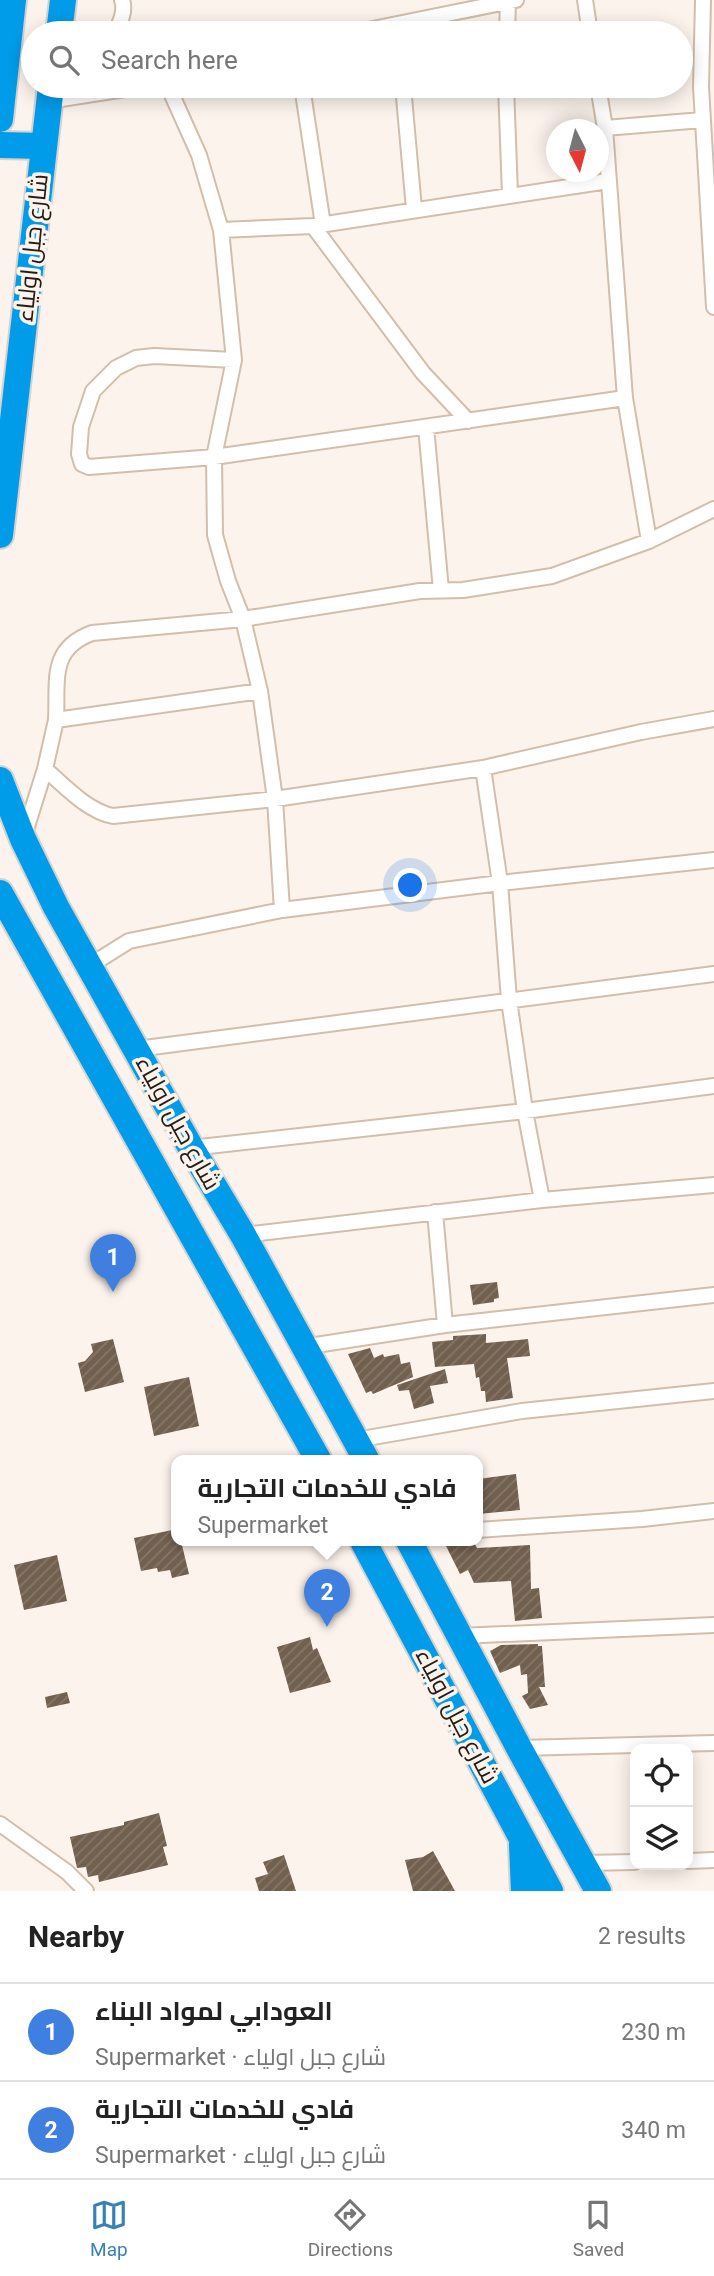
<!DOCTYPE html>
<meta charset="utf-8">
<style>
body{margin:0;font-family:Roboto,Cairo,sans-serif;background:#f6f6f6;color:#222}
.controls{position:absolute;right:21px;bottom:21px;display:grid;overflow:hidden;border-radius:14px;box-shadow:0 4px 18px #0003}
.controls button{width:63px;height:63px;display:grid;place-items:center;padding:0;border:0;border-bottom:2px solid #e0e0e0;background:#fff;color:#222;font:35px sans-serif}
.compass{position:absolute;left:546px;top:119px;width:63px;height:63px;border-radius:50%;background:#fff;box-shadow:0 4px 18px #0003;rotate:174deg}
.you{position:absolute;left:411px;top:886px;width:24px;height:24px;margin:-18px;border:5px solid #fff;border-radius:50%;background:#1a73e8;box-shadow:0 0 0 10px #1a73e833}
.badge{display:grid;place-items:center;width:46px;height:46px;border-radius:50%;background:#3782b5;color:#fff;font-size:23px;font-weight:700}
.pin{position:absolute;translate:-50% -58px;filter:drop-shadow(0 2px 4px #0008)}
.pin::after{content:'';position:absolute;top:37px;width:24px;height:21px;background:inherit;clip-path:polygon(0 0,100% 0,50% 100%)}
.popup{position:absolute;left:171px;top:1455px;width:312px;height:91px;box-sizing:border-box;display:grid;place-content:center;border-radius:14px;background:#fff;filter:drop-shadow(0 2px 5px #0005);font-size:23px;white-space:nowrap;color:#767676}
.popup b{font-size:26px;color:#222}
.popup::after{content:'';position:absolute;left:50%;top:100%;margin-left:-14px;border:14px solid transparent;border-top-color:#fff}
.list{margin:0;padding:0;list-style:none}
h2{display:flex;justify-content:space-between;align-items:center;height:91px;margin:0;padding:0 28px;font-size:30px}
h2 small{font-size:23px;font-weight:400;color:#767676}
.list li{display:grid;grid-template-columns:46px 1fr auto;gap:21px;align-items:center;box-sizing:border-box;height:98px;padding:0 28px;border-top:2px solid #e0e0e0}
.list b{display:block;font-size:26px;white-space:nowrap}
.list p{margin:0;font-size:23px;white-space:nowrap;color:#767676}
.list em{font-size:23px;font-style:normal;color:#767676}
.icon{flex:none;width:38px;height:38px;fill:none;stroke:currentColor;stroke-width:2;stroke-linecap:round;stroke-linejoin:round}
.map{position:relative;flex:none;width:714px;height:1891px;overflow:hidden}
.search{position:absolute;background:#fff;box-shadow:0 4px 18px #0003;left:21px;right:21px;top:21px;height:77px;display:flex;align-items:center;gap:18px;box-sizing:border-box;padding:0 24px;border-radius:38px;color:#767676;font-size:26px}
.sheet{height:287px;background:#fff}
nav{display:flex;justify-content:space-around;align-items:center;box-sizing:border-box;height:98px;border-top:2px solid #e0e0e0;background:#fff;font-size:19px;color:#767676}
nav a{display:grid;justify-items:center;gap:4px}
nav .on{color:#3782b5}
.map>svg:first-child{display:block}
</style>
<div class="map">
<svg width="714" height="1891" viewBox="0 0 714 1891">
<defs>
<pattern id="building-hatch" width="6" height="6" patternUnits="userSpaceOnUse" patternTransform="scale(1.75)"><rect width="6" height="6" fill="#72604f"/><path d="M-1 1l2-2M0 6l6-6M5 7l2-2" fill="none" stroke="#85776a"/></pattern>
</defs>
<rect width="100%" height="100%" fill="#fcf4ec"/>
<path fill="url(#building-hatch)" d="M497,1282L499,1298L494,1299V1302L473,1305L470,1285Z
M486,1334V1343L528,1339L530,1356L507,1358L513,1398L486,1402L485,1391H481L479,1377L476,1378L474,1364L435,1367L432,1342L453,1340V1336Z
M113,1339L124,1382L85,1392L78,1363L85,1361L93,1352L91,1344Z
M370,1348L374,1358L383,1354L384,1357L399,1354L401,1364L410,1362L413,1377L373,1394L371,1391L366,1393L348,1354Z
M445,1369L448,1383L430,1386L434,1403L414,1409L409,1390L399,1391L397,1385Z
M189,1377L199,1426L154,1436L144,1387Z
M516,1474L520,1510L478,1514V1479Z
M177,1529V1541H181L189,1574L172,1578L170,1570L158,1572L157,1568L141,1571L134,1538Z
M469,1541H473L477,1548L530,1545L531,1589L539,1588L542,1618L515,1621L511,1581L474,1583L468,1570L460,1574L446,1546Z
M57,1555L67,1601L24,1610L14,1565Z
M310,1637L313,1650L317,1648L331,1682L290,1693L277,1647Z
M538,1644V1646H542L545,1687H539L548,1705L530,1709L522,1696L528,1693L527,1674L521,1675L520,1665L500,1673L490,1651L501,1645Z
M67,1692L70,1703L47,1708L45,1697Z
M159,1813L167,1846L163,1847L168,1865L99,1882L98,1875L88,1877L86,1867L77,1868L70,1837L124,1825V1822Z
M433,1851L455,1891H413L405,1860L423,1857Z
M284,1855L296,1891H259L255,1878L268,1874L263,1862Z"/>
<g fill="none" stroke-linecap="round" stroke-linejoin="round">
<defs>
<path id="street" d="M585,0L590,33
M703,0L701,87L714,307
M115,33C120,23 126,11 122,0
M353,33L516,0
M507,33L508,2
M168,86L199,155L221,230L234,360L214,457L215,535L228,581L243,619L260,691L275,799L282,910
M302,86L323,225
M403,86L414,209
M506,86L510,195
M598,86L605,128L625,398L649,541
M48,101L144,86
M605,128L702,120
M313,226L423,373L468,421
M221,230L313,226L608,181
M234,360L154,356L136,358L116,368L93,391L81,427L79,454L82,464L89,467L214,457L625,398
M426,427L441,590
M56,720C58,680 49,649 92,633L243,619L420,591L463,590L552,576L649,541L714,509
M483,768L500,883L509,1000L525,1111L542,1200
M45,769C65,786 87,811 113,816L275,799L483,768L641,732L714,719
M24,836L45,769L56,720L260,691
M89,966L129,941L282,910L500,883L714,860
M137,1049L714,974
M191,1148L525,1111L714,1086
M435,1212L445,1325
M243,1235L542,1200L714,1185
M303,1347L445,1325L714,1295
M356,1440L522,1411L714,1391
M478,1530L642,1519L714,1511
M459,1636L714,1625
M519,1748L714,1743
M0,1824L67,1872L86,1891
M688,1861L714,1860
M584,1863L635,1862"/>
<path id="highway" d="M59,33L63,0
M0,119L13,0
M0,145L43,146
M0,535L51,86
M0,780L23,839L56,907L191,1148L243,1235L367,1461
M0,893L319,1461
M363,1541L550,1891
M409,1541L519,1748L598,1891
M522,1845L524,1891"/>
</defs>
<use href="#street" stroke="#d2beab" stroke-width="18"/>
<use href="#highway" stroke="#d3d2d0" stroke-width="30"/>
<use href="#street" stroke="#fff" stroke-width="14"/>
<use href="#highway" stroke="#009cea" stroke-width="26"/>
</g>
<g text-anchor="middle" stroke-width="7" stroke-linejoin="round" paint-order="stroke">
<g font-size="24" fill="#241c15" stroke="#fcf4ec">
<text transform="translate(32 248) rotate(-84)" y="8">شارع جبل اولياء</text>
<text transform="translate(178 1123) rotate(61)" y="8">شارع جبل اولياء</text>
<text transform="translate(457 1716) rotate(62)" y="8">شارع جبل اولياء</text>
</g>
</g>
</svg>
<div class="controls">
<button><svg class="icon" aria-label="locate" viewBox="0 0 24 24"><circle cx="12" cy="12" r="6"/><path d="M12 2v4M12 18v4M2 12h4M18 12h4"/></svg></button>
<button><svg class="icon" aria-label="layers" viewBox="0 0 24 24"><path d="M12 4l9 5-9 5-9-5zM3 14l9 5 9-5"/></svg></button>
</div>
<svg class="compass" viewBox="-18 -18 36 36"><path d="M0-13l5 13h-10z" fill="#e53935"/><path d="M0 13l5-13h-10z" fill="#767676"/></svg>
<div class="you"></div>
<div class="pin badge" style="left:113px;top:1292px;background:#3f7fe0">1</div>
<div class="pin badge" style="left:327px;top:1627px;background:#3f7fe0">2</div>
<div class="popup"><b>فادي للخدمات التجارية</b>Supermarket</div>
<div class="search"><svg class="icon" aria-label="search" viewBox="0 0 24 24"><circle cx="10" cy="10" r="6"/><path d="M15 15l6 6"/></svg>Search here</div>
</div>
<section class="sheet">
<h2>Nearby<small>2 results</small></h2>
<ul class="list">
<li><span class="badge" style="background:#3f7fe0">1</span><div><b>العودابي لمواد البناء</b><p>Supermarket · شارع جبل اولياء</p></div><em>230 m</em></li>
<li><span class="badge" style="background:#3f7fe0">2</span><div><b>فادي للخدمات التجارية</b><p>Supermarket · شارع جبل اولياء</p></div><em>340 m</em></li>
</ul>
</section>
<nav>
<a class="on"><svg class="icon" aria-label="map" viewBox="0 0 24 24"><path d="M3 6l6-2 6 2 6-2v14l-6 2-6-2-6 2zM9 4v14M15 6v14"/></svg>Map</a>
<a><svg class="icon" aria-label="directions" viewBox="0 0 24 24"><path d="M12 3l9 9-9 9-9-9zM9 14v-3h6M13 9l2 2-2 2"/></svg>Directions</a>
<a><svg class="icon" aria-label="saved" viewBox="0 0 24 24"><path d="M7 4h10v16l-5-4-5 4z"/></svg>Saved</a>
</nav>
